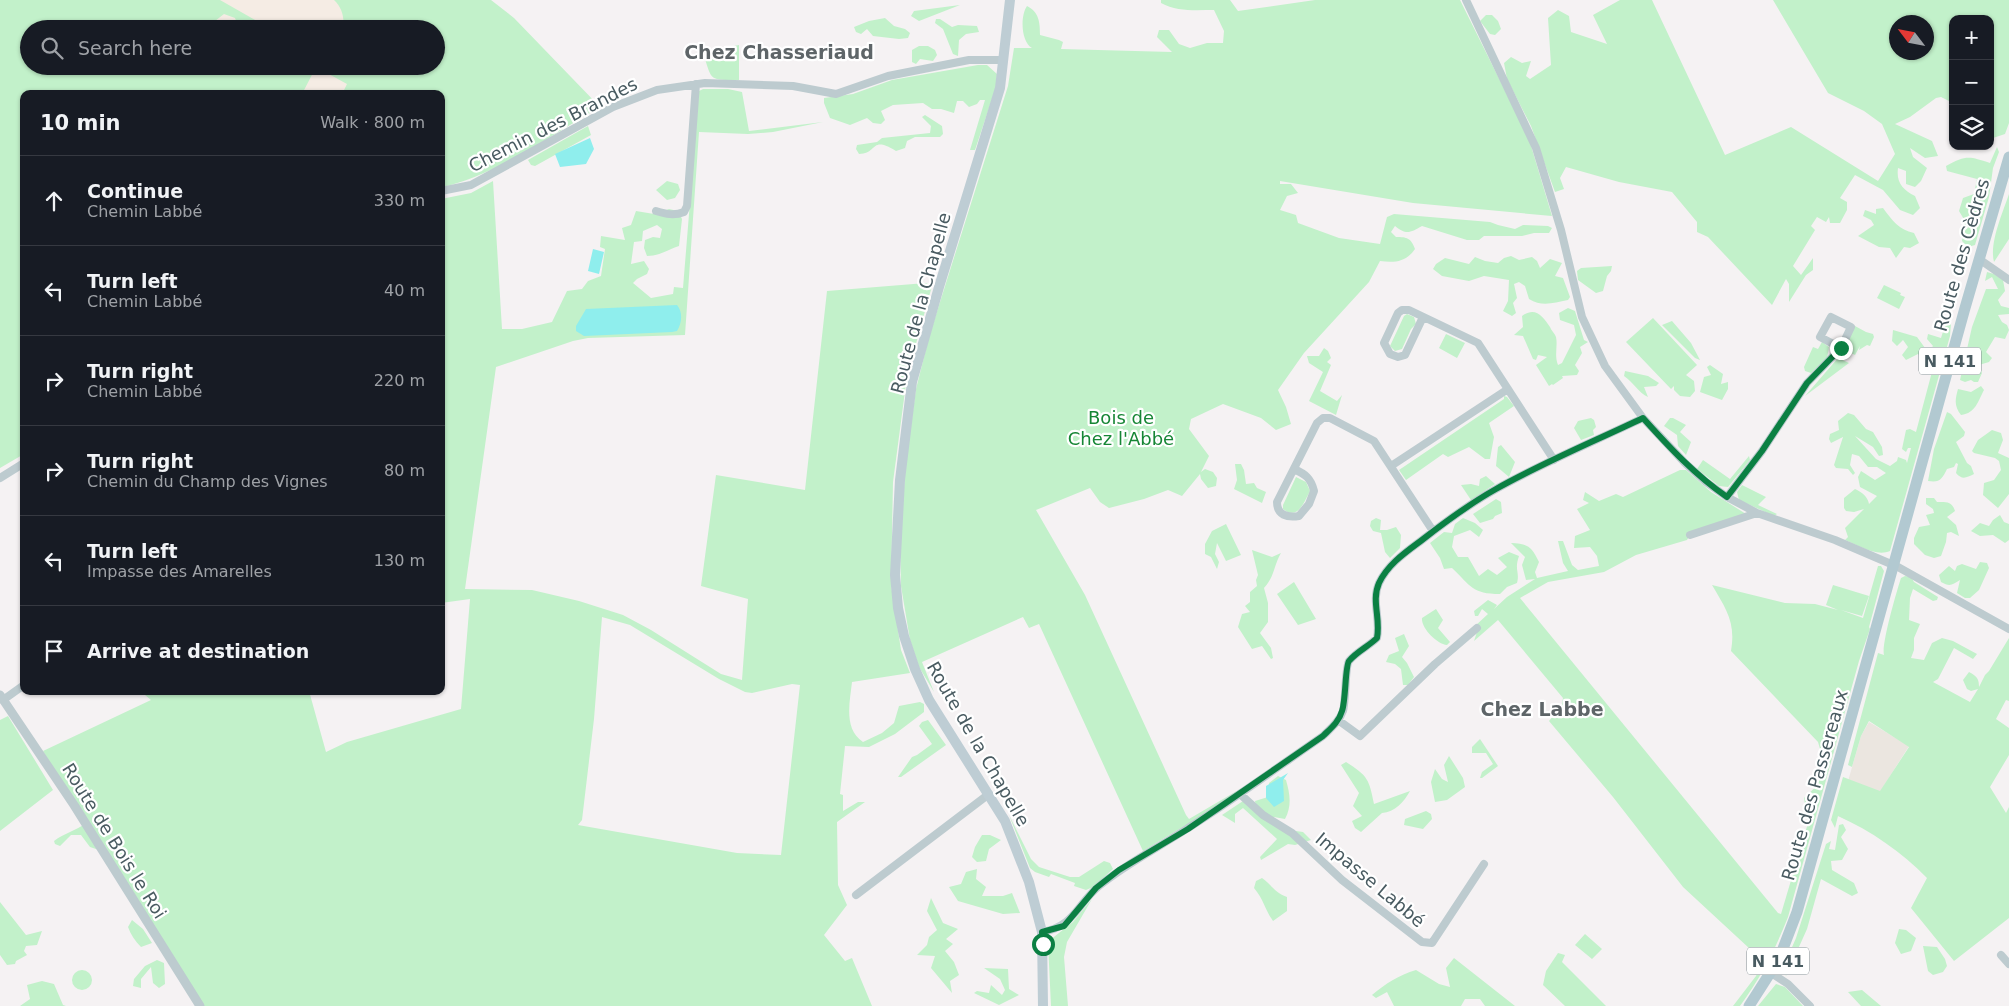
<!DOCTYPE html>
<meta charset="utf-8">
<style>
body{margin:0;font-family:"DejaVu Sans",sans-serif;background:#20242c;color:#f1f3f6}
.controls{position:absolute;right:15px;top:15px;display:grid;overflow:hidden;border-radius:10px;box-shadow:0 1px 4px #0004}
.controls button{width:45px;height:45px;display:grid;place-items:center;padding:0;border:0;border-bottom:1px solid #363941;background:#171b24;color:#f1f3f6;font:25px sans-serif}
.compass{position:absolute;left:1889px;top:15px;width:45px;height:45px;border-radius:50%;background:#171b24;box-shadow:0 1px 4px #0004;rotate:302deg}
.stop{position:absolute;width:15px;height:15px;margin:-11px;border:4px solid #0b8043;border-radius:50%;background:#fff}
.stop.end{background:#0b8043;border-color:#fff;box-shadow:0 1px 5px #0008}
.list{margin:0;padding:0;list-style:none}
h2{display:flex;justify-content:space-between;align-items:center;height:65px;margin:0;padding:0 20px;font-size:21px}
h2 small{font-size:16px;font-weight:400;color:#9ea1a6}
.list li{display:grid;grid-template-columns:32px 1fr auto;gap:15px;align-items:center;box-sizing:border-box;height:90px;padding:0 20px;border-top:1px solid #363941}
.list b{display:block;font-size:19px;white-space:nowrap}
.list p{margin:0;font-size:16px;white-space:nowrap;color:#9ea1a6}
.list em{font-size:16px;font-style:normal;color:#9ea1a6}
.icon{flex:none;width:28px;height:28px;fill:none;stroke:currentColor;stroke-width:2;stroke-linecap:round;stroke-linejoin:round}
.map{position:relative;flex:none;width:2009px;height:1006px;overflow:hidden}
.search{position:absolute;background:#171b24;box-shadow:0 1px 4px #0004;left:20px;top:20px;width:425px;height:55px;display:flex;align-items:center;gap:12px;box-sizing:border-box;padding:0 18px;border-radius:28px;color:#9ea1a6;font-size:19px}
.panel{position:absolute;background:#171b24;box-shadow:0 1px 4px #0004;left:20px;top:90px;width:425px;height:605px;border-radius:10px}
.map>svg:first-child{display:block}
</style>
<div class="map">
<svg width="2009" height="1006" viewBox="0 0 2009 1006">
<rect width="100%" height="100%" fill="#f5f2f3"/>
<path fill="#ebe6e0" d="M1869,722L1909,746L1859,825L1838,816L1861,736Z"/>
<path fill="#c2f1ca" fill-rule="evenodd" d="M0,0H491L514,18L600,107C555,133 491,178 441,187V94H24V454L0,468ZM29,29H436V66H29Z
M1161,0H1230L1238,11L1315,0H1460L1529,139L1552,216L1413,203L1280,181V184H1291L1298,193L1287,196L1280,210L1296,215L1298,223L1339,238L1380,244L1387,217L1394,214L1490,222L1498,225L1515,229L1523,225L1548,226L1552,228L1549,233H1534L1522,236H1484L1479,240H1467L1422,226C1410,233 1406,235 1395,226L1391,232L1396,237C1407,237 1411,238 1415,249C1406,262 1395,263 1380,261L1369,282L1304,353L1278,390L1286,407L1291,424L1276,430L1261,418L1223,404L1191,419L1189,429L1209,456L1201,472L1205,469L1213,472L1217,478L1216,486L1208,488L1201,479L1200,474L1182,496L1168,490L1144,499L1109,508L1100,502L1090,488L1036,510L1085,595L1186,815L1189,819L1252,782L1204,814L1143,851L1039,624L1029,628L1023,617L922,662L934,692L919,667L910,640L901,586L900,539L906,462L916,389L929,337L1008,86L1014,48H1032C1021,42 1020,16 1027,6C1039,12 1040,22 1040,35L1059,40L1063,42L1061,49L1172,52L1157,37L1159,30H1169L1179,44L1190,48L1207,43H1223L1224,31L1214,10C1196,10 1177,12 1161,3Z
M1620,0H1652L1725,155L1791,127L1878,181L1895,154L1882,124L1864,111L1828,93L1773,0H2009V123L2005,134L1990,139V124L1994,122L1990,120V19H1953V103L1941,97L1936,98L1910,117L1895,124L1932,141L1938,156L1925,158L1910,148L1913,157L1927,168L1921,181L1915,187L1906,184V171L1898,168C1896,183 1903,190 1915,196L1920,208L1913,215L1900,210L1883,190L1855,175L1840,198L1847,202V210L1840,223H1830L1829,217L1826,222L1817,217L1811,226L1815,230L1793,266L1801,275L1813,258V270L1806,275L1789,302V284L1786,279L1772,305L1708,237L1697,232V222L1672,192L1619,182L1566,167L1560,178L1564,189L1555,192L1531,126L1507,79L1504,63L1511,57L1522,63L1531,61L1526,76L1530,79L1551,65L1548,18L1558,10L1569,16L1571,32L1607,44L1593,15ZM1896,22H1926V52H1896Z
M960,5L919,21L911,16L914,11Z
M1486,15H1492L1498,21L1501,29L1495,35L1490,34L1480,21Z
M885,18L894,26L905,29L910,33L908,38L899,39L873,36L867,29L861,34L856,32L854,27L869,21Z
M936,19H940L952,27L958,25L977,26L979,32L966,34L959,40L958,56L953,54L943,29L935,23Z
M739,45V80C708,80 712,81 703,52Z
M919,46H928L935,50L937,55L933,61L920,59L916,64L912,62V50Z
M978,65H987L997,74L996,87L975,150H970L985,100H980L977,104L969,107L963,101H957L954,113L941,109H932L923,103L893,105L881,111L885,120L881,124L873,123L867,118L850,125L830,118L824,103V98L853,94L892,80Z
M703,89H728L742,92L749,131L823,122L773,132L748,134L699,132L685,335L588,338L573,341L496,367L465,589L532,590L579,601L623,615L651,630L721,674L742,680L748,599L701,586L716,475L805,490L827,291L926,283L932,286L907,376L893,482L891,585L901,650L910,673L852,682C850,701 843,729 863,742L882,733L894,723L899,706L920,702L924,704V712L895,734L869,747L845,746L840,794L843,795V811L858,802H865L837,822L838,885L847,905L824,935L845,961L852,958L872,1006H202L99,850L90,847L81,835H71L60,846L55,844L54,841C64,833 76,831 86,823L43,751L151,700L145,695L146,691H309L326,752L347,742L461,709L470,599L441,603V199L471,193L493,181L502,329H522L552,322L567,291L582,289L588,281L601,276L605,249L600,247L601,236L625,240L622,228L631,225L636,211L654,214L669,209L678,211L682,219L679,246C667,250 659,256 647,256L644,248L645,240L653,237L660,238L662,229L657,225L643,231L642,241L634,242L631,264L644,261L649,269L647,274L637,279L633,283L651,298L673,294L674,287L683,288L699,91ZM602,617L630,625L719,679L745,692L752,693L792,684L800,685L781,855L737,853L578,825L582,820L594,719Z
M925,115L942,126L943,134L940,137H915L907,141L905,148L896,151C870,135 878,154 859,154L856,149L857,145L877,142L882,138L930,133L931,126L922,117Z
M588,126L591,135L535,166L531,165L528,160Z
M1997,147L1999,152L1993,168L1989,197L1975,245L1968,247L1962,241L1965,221L1959,211L1963,198L1974,194L1977,179L1947,171L1946,166C1966,155 1969,156 1990,163Z
M667,181L678,184L680,190L675,198L667,200L656,190Z
M2009,194V239L1994,262C1989,243 2003,212 2009,194Z
M1883,208C1892,220 1899,230 1914,233L1919,243L1910,248L1904,247L1896,258L1890,248L1879,247L1858,236L1874,225L1871,220L1863,216L1865,210L1876,214V209Z
M1511,256L1519,260L1532,257L1537,261L1540,268L1550,259L1562,263L1555,276L1563,278L1570,297L1568,300C1553,303 1542,307 1529,299L1525,286L1519,282L1514,284L1517,298L1513,303L1516,313L1512,316L1503,311L1508,301L1509,280L1484,276L1469,281L1442,276L1433,269L1436,264L1445,258L1469,264L1475,257L1485,261L1498,263L1504,258Z
M1612,266L1611,271L1607,276L1603,291L1596,293L1578,280L1577,271L1581,268Z
M1987,272L1994,274L2003,280L2005,291L1998,300L2001,306L2009,308V314L1998,315L2002,322L2007,325L2009,330L2005,339L1995,337L1986,352L1992,358L1989,362L1979,365L1982,373L1978,382H1974L1971,380L1965,382L1960,380L1972,327L1986,289H1998L1992,277L1985,281Z
M1884,285L1901,293L1900,295L1905,297L1899,309L1877,298Z
M1568,308L1575,311L1584,340L1588,342L1580,347L1582,353L1575,365L1579,371L1577,375L1562,376L1563,378L1553,385L1552,384L1549,386L1536,365L1547,357L1538,355L1536,360L1533,359L1523,336L1514,335L1523,327L1522,316C1535,306 1543,316 1550,327C1551,330 1555,334 1556,337C1558,346 1554,355 1558,365L1562,363L1576,335L1574,325L1560,320L1559,313Z
M1407,314L1414,317L1416,324L1411,329L1402,349L1395,351L1390,346L1404,316Z
M1653,318L1697,365L1686,375L1694,381L1695,391L1690,397L1680,396L1674,390V386L1671,389L1626,342Z
M1672,321L1691,343L1700,360L1695,358L1662,325Z
M1946,322L1951,323L1950,336L1890,551C1876,557 1858,545 1845,540L1848,537L1845,528L1864,509L1854,512L1846,511L1844,508V498L1855,489C1862,492 1868,497 1869,504L1877,496L1860,487L1858,477L1861,471L1875,480L1886,473L1877,467H1868L1859,456L1852,454L1850,465L1855,473L1853,475L1848,469L1836,468L1834,465L1843,437L1831,443L1829,439L1830,434L1839,430L1838,421L1848,413L1854,415L1866,429L1873,432L1882,447L1883,455L1879,456L1873,447L1855,436L1876,459L1890,466L1897,461L1898,457L1906,460L1907,463L1911,448H1908L1906,452L1902,449L1906,430L1910,429L1916,432L1933,368L1918,354L1906,360L1902,355L1908,347L1903,340L1897,346L1892,341L1893,330L1917,337L1928,352L1933,346L1927,339L1928,334L1941,338Z
M1855,326L1866,332L1873,334L1874,337L1870,346L1867,345L1859,350L1860,346L1855,355L1843,349Z
M1446,334L1465,343L1457,358L1439,348Z
M1822,342L1829,347L1827,358L1811,373L1805,371L1804,367L1813,347L1818,349Z
M1324,348L1328,351L1331,358L1327,362L1331,365L1320,391L1337,401L1342,395L1336,415L1309,401L1323,372L1309,363L1307,356H1319Z
M1838,358L1849,363L1805,396Z
M1710,365L1723,374L1721,384L1728,382V389L1722,400L1700,392L1704,377L1711,375L1707,367Z
M1625,371L1648,376L1659,383L1656,386L1644,387L1648,397C1639,393 1633,382 1624,376Z
M1981,386L1984,390C1978,401 1976,413 1961,415C1954,406 1955,400 1958,389L1971,392Z
M1504,396L1507,397L1514,406L1489,423L1494,437L1490,459H1485L1469,447L1448,457L1443,454L1406,480L1399,470L1504,399Z
M1947,412L1951,414L1965,432L1964,436L1956,442L1967,463L1971,466L1974,474C1966,478 1962,480 1956,473L1958,464L1956,463L1954,467L1947,469C1942,479 1940,483 1928,481L1934,449Z
M1591,418L1594,420L1596,427L1593,430L1594,435L1581,440L1574,428L1578,421Z
M1670,418H1673L1686,425L1680,432L1691,442L1686,455L1678,446L1677,435L1664,426Z
M1992,430L2001,433L2003,440L1998,453L2009,458V494L1998,508L1983,495L1984,483L1994,480L2001,470L1999,461L1995,458L1974,453L1972,451L1978,440Z
M1501,445L1515,462L1509,477L1496,466L1498,447Z
M1749,456L1750,460L1728,487L1719,486L1697,469L1703,460L1730,479Z
M1235,464H1241L1244,470L1246,484L1254,483L1257,488L1266,492L1262,503L1234,489L1237,480Z
M1680,470H1686L1711,492L1746,514L1692,531L1687,540L1636,555L1604,572L1548,582L1520,598L1778,913L1781,914L1811,813L1805,804L1804,798C1826,779 1826,768 1818,742L1731,651C1736,622 1726,609 1712,585L1785,603L1815,604L1838,610L1826,605L1833,585L1869,596L1862,616L1841,610L1863,618L1878,566H1881L1884,571L1869,627L1870,629L1859,661L1788,917C1774,952 1762,975 1740,1006H1733L1756,976L1763,961L1683,887L1613,797L1549,721L1562,705L1563,698L1498,620L1474,641L1477,632L1475,626L1488,614L1482,609L1478,616H1475L1474,611L1488,600L1497,605L1494,609L1507,597L1535,579L1526,580L1522,565L1525,557L1511,543C1528,544 1531,546 1539,562L1535,572L1537,578L1568,571L1563,563L1558,541H1563L1572,565L1578,570L1599,566L1597,556L1590,547L1574,548L1575,536L1590,530L1577,509L1589,503L1583,500L1585,492L1599,501L1616,494L1623,497Z
M1486,476L1495,484L1471,500L1461,485L1471,484L1479,486L1480,479Z
M1296,477L1306,482L1310,491C1304,502 1298,521 1283,509V505Z
M1742,485L1766,497L1758,505L1777,514L1774,516L1739,500L1737,492Z
M1926,498H1934L1937,502C1946,502 1952,501 1955,511L1947,517L1956,525L1959,536L1951,532L1947,533L1946,542L1941,556L1934,558L1925,555L1914,544V538L1919,527L1930,525L1926,515L1934,513L1933,509L1926,504Z
M1496,499L1501,502L1502,513L1495,516L1493,519L1480,523L1473,514Z
M2000,515L2004,522L2009,524V540L2005,543L1993,535L1980,536L1971,531L1980,523L1989,526L1993,520Z
M1376,518L1381,520L1380,530H1387L1396,527L1401,535L1400,548L1390,558L1385,552L1381,533L1373,531L1370,526L1371,521Z
M1463,518L1475,523L1483,530L1479,537L1470,530L1454,536L1452,547L1458,557H1468L1479,576L1488,569L1497,575L1507,567L1498,558L1509,552L1519,556C1514,570 1520,572 1517,583L1507,587L1500,594C1472,594 1471,586 1452,568L1444,569L1440,558L1430,543L1444,532L1452,533L1455,524Z
M1226,524L1241,555L1226,561L1217,543L1215,554L1219,562L1217,569L1211,557L1205,554V544L1212,531Z
M1252,550L1272,557L1281,553C1273,567 1275,576 1264,588L1268,603V622L1260,633L1271,648L1273,658L1271,659L1262,646L1252,649L1238,627L1242,614L1250,612L1245,606L1250,602V592L1257,586L1256,580L1258,575Z
M1980,562L1987,563L1989,568L1979,590L1970,598H1965L1957,593L1960,580C1952,585 1950,587 1941,582L1939,575L1949,566L1955,571L1957,566L1962,564L1976,569Z
M1905,576L1911,577L1914,582L1938,597L1937,600L1933,601L1913,589L1910,598L1909,620L1920,624L1914,638V650L1911,658L1924,660L1932,643L1942,638L1953,641L1977,654L1973,659L1954,648L1938,679L1933,682L1970,702L1978,689L1971,691L1967,689L1963,680L1969,672C1977,676 1979,679 1979,687L1985,675L1989,671L2009,638V701L2006,700L1996,719L2009,728V755L1990,787L2006,813L2009,807V918L1954,961L1911,908L1927,878C1902,852 1871,831 1838,816L1835,828L1831,820L1843,777L1880,791L1909,747L1869,721L1861,736L1852,767L1848,765L1878,653L1884,655C1881,645 1897,590 1901,578Z
M1294,582L1316,619L1298,625L1277,594Z
M1436,609L1443,620L1438,628L1450,642L1447,645C1437,644 1421,628 1422,618Z
M1404,634L1409,646L1402,657L1407,663L1414,677L1408,685H1403L1401,669L1395,664L1386,662L1389,655L1399,651L1395,638Z
M8,716L53,790L0,831V720Z
M928,720L946,745L901,777H898L912,757L917,755L932,744L919,726L922,722Z
M1480,739L1498,766L1482,778H1480L1482,772L1493,764L1486,753H1472V747Z
M1449,756L1463,778L1465,787L1447,800L1435,802L1431,782L1435,769L1442,779L1448,782L1444,765Z
M1346,762C1368,776 1369,779 1374,804L1410,791C1404,802 1395,812 1382,813L1361,832L1355,828L1352,821L1362,816L1353,806L1359,793L1341,765Z
M1278,776L1286,780C1290,794 1292,806 1285,819L1274,817L1268,821L1282,829L1303,832L1311,840L1295,845L1288,844L1261,860L1260,857L1277,839L1243,808L1235,814V823L1222,815L1243,801L1257,813L1255,801L1268,797L1269,783Z
M1426,811L1431,814L1432,819L1423,829L1404,825L1405,819Z
M1009,815L1031,859L1039,867L1070,877H1079L1104,861L1110,863L1113,869L1093,887L1086,890L1074,886L1075,883L1051,874L1049,877L1035,872L1030,868Z
M1843,824L1846,830L1841,837L1848,849L1842,860L1831,861L1832,870L1854,883L1858,893L1852,896L1821,879L1807,929L1786,976L1783,968L1796,938L1826,844L1831,841L1829,849L1835,850L1839,825Z
M982,835H990L1001,840L989,849L986,861L977,862L972,857L975,847Z
M977,869L976,879L986,887L982,896H1003L1012,893L1020,913L1003,914L958,901L949,887L961,884L966,872Z
M1262,878C1272,885 1274,892 1287,897V911L1273,921C1264,908 1264,900 1254,888L1256,881Z
M931,898L943,923L958,929L946,939L953,944L945,951L954,962L959,975L950,981L952,993L931,968L935,956L917,955L927,945L929,937L937,930L927,911Z
M1092,899L1067,942L1064,957L1068,1006H1051L1048,943L1050,940L1073,922Z
M0,902L26,935L42,931L37,945L26,946L24,951L27,955L16,961L15,964L7,965L0,955Z
M132,920L143,929L152,943L141,947C135,941 131,935 128,927Z
M1899,929L1906,930L1916,938L1911,951L1901,954L1895,943Z
M1585,934L1602,949L1592,959L1575,945Z
M1923,946L1937,947L1945,959L1947,966L1943,972L1933,975L1928,971Z
M1558,953L1565,955L1562,962L1606,1006H1565L1543,985L1546,971Z
M1454,958L1515,1006H1485L1480,999H1465L1461,1006H1394L1387,992L1376,998L1372,995C1385,984 1399,975 1416,970L1439,984L1450,987L1446,968Z
M157,960L164,963L165,984L159,988L153,983L151,967L141,979V988L133,986L134,979L145,966Z
M984,968L1008,969L1009,989L1019,995L999,1005L974,993L977,991L989,993L991,985L1002,995L1005,990L1000,979Z
M72 980a10 10 0 1 1 20 0a10 10 0 1 1-20 0Z
M42,981L54,984L63,1005L66,1006H20L30,999L27,985Z
M1776,984L1785,987L1803,1006H1758Z
M1862,990L1881,1006H1861L1848,992Z"/>
<path fill="#f5ece4" d="M220,0H334C342,7 345,19 343,29H271Z
M224,14L235,18L239,29H214L215,21Z
M316,67L347,84L342,94H302Z"/>
<path fill="#8feeed" d="M590,138L594,149L586,164L560,167L555,154Z
M593,249L604,252L599,274L588,271Z
M677,305C683,312 682,323 677,331L672,332L584,336L576,331V326L586,309Z
M1288,773L1283,780L1284,801L1274,807L1266,798V786Z"/>
<g fill="none" stroke-linecap="round" stroke-linejoin="round">
<path stroke="#bdcbcf" stroke-width="8" d="M1466,0L1536,148L1561,230L1582,317L1605,366L1643,418L1685,463L1706,482L1727,497L1757,513L1835,540L1898,567L2009,629
M441,191L471,185L613,107L657,90L705,83L793,86L836,94L888,76L969,60H1003
M656,211C666,214 674,216 684,212L687,206L696,84
M1979,259L2009,280
M1423,317L1405,355L1398,357L1390,354L1384,343L1398,313L1402,310H1409L1478,343L1554,460
M1391,466L1508,389
M1294,469C1305,474 1311,478 1314,491L1309,504L1299,516C1287,518 1277,515 1277,502L1317,423L1323,418H1330L1374,441L1433,531
M0,478L24,463
M1727,497L1762,451L1807,383L1841,348L1851,327L1831,317L1820,337L1841,348
M1690,535L1757,513
M3,700L24,685
M1338,720L1360,736L1435,664L1477,628
M1240,794L1263,815L1292,833L1342,880L1422,942L1432,943L1484,864
M856,895L989,794
M1042,932C1074,927 1077,904 1099,886C1127,863 1158,848 1188,828C1234,799 1278,767 1323,736C1330,729 1339,722 1343,711C1346,700 1345,666 1349,661C1356,652 1369,646 1377,638C1381,619 1371,601 1379,583C1388,564 1406,552 1422,540C1445,522 1471,503 1496,489C1544,462 1595,441 1643,418
M2001,955L2009,964
M1771,973L1788,984L1810,1006"/>
<path stroke="#bdcbcf" stroke-width="9" d="M0,695L74,805L200,1006"/>
<path stroke="#becdd4" stroke-width="10" d="M1010,0L1000,88L939,287L912,382L900,480L895,575L898,608L904,636L915,669L929,700L1005,821L1029,882L1042,932L1043,1006"/>
<path stroke="#b2c9d1" stroke-width="11" d="M1749,1006L1779,959L1797,912L1965,308L2009,157"/>
</g>
<g fill="none" stroke-linecap="round" stroke-linejoin="round">
<path stroke="#0b8043" stroke-width="6" d="M1043,944L1042,932L1064,926L1096,888L1119,870L1188,829L1323,736C1330,729 1339,722 1342,711C1346,700 1345,666 1349,661C1356,652 1369,646 1377,638C1381,619 1371,601 1379,583C1388,564 1406,552 1422,540C1445,522 1471,503 1496,489C1544,462 1595,441 1643,418C1669,447 1695,475 1727,497L1762,451L1807,383L1841,348"/>
</g>
<g text-anchor="middle" stroke-width="4.5" stroke-linejoin="round" paint-order="stroke">
<g fill="#fff" stroke="#808c90" stroke-width="1">
<rect x="1919" y="347.5" width="62" height="27" rx="4"/>
<rect x="1747" y="947.5" width="62" height="27" rx="4"/>
</g>
<g font-size="16" font-weight="bold" fill="#495b61">
<text x="1950" y="367">N 141</text>
<text x="1778" y="967">N 141</text>
</g>
<g font-size="18" fill="#495b61" stroke="#fff">
<text transform="translate(553 125) rotate(-27)" y="6">Chemin des Brandes</text>
<text transform="translate(1962 255) rotate(-74)" y="6">Route des Cèdres</text>
<text transform="translate(921 303) rotate(-75)" y="6">Route de la Chapelle</text>
<text transform="translate(978 744) rotate(60)" y="6">Route de la Chapelle</text>
<text transform="translate(1815 785) rotate(-74)" y="6">Route des Passereaux</text>
<text transform="translate(114 841) rotate(58)" y="6">Route de Bois le Roi</text>
<text transform="translate(1370 880) rotate(40)" y="6">Impasse Labbé</text>
</g>
<g font-size="18" fill="#168635" stroke="#fff">
<text x="1121" y="424">Bois de<tspan x="1121" dy="21">Chez l'Abbé</tspan></text>
</g>
<g font-size="19" font-weight="bold" fill="#5e6568" stroke="#fff">
<text x="779" y="59">Chez Chasseriaud</text>
<text x="1542" y="716">Chez Labbe</text>
</g>
</g>
</svg>
<div class="controls">
<button>+</button>
<button>−</button>
<button><svg class="icon" aria-label="layers" viewBox="0 0 24 24"><path d="M12 4l9 5-9 5-9-5zM3 14l9 5 9-5"/></svg></button>
</div>
<svg class="compass" viewBox="-18 -18 36 36"><path d="M0-13l5 13h-10z" fill="#e53935"/><path d="M0 13l5-13h-10z" fill="#9ea1a6"/></svg>
<div class="stop" style="left:1043px;top:944px"></div>
<div class="stop end" style="left:1841px;top:348px"></div>
<div class="search"><svg class="icon" aria-label="search" viewBox="0 0 24 24"><circle cx="10" cy="10" r="6"/><path d="M15 15l6 6"/></svg>Search here</div>
<section class="panel">
<h2>10 min<small>Walk · 800 m</small></h2>
<ul class="list">
<li><svg class="icon" aria-label="ahead" viewBox="0 0 24 24"><path d="M12 20V5M6 11l6-6 6 6"/></svg><div><b>Continue</b><p>Chemin Labbé</p></div><em>330 m</em></li>
<li><svg class="icon" aria-label="left" viewBox="0 0 24 24"><path d="M17 20v-9H6M10 6l-5 5 5 5"/></svg><div><b>Turn left</b><p>Chemin Labbé</p></div><em>40 m</em></li>
<li><svg class="icon" aria-label="right" viewBox="0 0 24 24"><path d="M7 20v-9h11M14 6l5 5-5 5"/></svg><div><b>Turn right</b><p>Chemin Labbé</p></div><em>220 m</em></li>
<li><svg class="icon" aria-label="right" viewBox="0 0 24 24"><path d="M7 20v-9h11M14 6l5 5-5 5"/></svg><div><b>Turn right</b><p>Chemin du Champ des Vignes</p></div><em>80 m</em></li>
<li><svg class="icon" aria-label="left" viewBox="0 0 24 24"><path d="M17 20v-9H6M10 6l-5 5 5 5"/></svg><div><b>Turn left</b><p>Impasse des Amarelles</p></div><em>130 m</em></li>
<li><svg class="icon" aria-label="arrive" viewBox="0 0 24 24"><path d="M6 21V4h12l-3 4 3 4H6"/></svg><div><b>Arrive at destination</b></div></li>
</ul>
</section>
</div>
